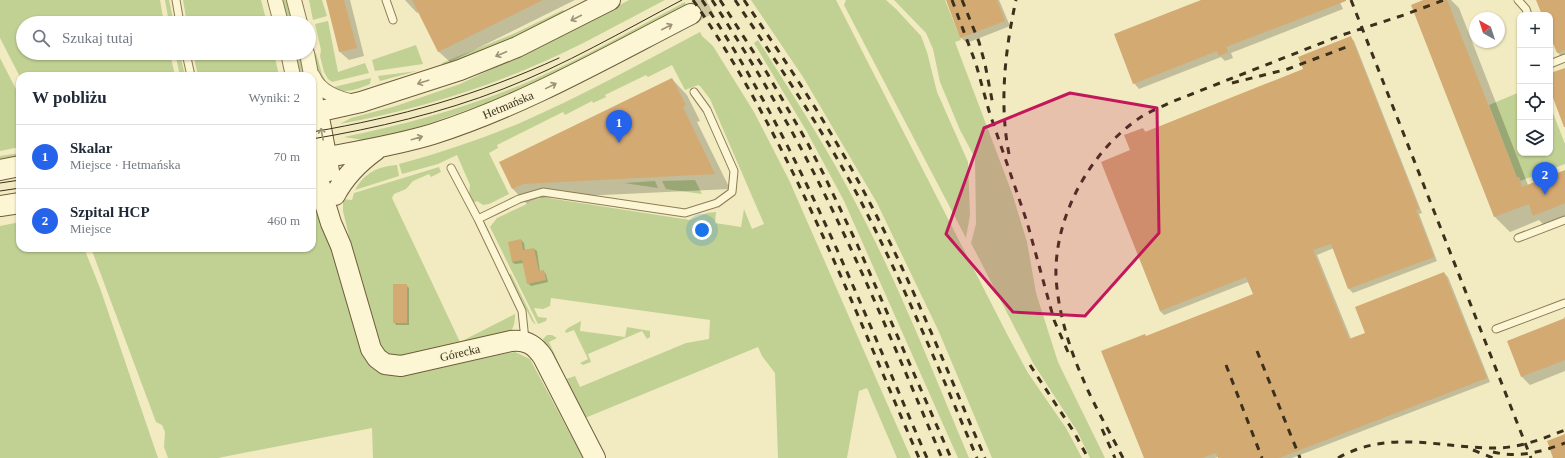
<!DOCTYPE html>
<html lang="pl">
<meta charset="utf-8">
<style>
body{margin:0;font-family:"Times New Roman",serif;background:#f2f2f3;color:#1f2937}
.controls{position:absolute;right:12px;top:12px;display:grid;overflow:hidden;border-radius:8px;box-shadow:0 1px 3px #0004}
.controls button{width:36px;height:36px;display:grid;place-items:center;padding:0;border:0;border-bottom:1px solid #e0e1e3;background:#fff;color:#1f2937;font:20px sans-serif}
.compass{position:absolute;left:1469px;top:12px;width:36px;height:36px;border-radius:50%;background:#fff;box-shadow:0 1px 3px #0004;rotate:321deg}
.you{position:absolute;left:702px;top:230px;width:14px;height:14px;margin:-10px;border:3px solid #fff;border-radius:50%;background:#1a73e8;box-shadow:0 0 0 6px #1a73e833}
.badge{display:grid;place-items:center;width:26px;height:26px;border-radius:50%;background:#2563eb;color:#fff;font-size:13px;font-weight:700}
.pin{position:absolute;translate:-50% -33px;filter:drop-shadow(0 1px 2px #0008)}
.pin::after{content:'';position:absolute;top:21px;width:14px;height:12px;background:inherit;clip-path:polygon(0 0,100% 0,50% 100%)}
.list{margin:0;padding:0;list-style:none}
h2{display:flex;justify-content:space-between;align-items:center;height:52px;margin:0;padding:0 16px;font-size:17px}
h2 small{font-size:13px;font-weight:400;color:#747a83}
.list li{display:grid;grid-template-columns:26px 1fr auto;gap:12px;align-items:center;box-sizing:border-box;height:64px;padding:0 16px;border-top:1px solid #e0e1e3}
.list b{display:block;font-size:15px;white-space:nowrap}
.list p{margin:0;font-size:13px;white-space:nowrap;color:#747a83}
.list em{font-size:13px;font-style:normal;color:#747a83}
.icon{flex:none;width:22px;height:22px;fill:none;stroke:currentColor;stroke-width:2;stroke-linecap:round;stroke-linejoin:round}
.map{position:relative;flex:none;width:1565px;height:458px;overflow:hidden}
.search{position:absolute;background:#fff;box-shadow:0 1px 3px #0004;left:16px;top:16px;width:300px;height:44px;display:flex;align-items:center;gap:10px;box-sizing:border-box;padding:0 14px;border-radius:22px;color:#747a83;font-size:15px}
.panel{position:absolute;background:#fff;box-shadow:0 1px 3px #0004;left:16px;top:72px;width:300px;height:180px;border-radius:12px}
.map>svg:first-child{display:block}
</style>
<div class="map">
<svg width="1565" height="458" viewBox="0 0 1565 458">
<rect width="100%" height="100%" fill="#f2ebc1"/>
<path fill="#c0d193" d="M0,0H160L164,23H23V53H170L175,76H20V77L0,38Z
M165,0H169L174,23H169Z
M183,0H261L267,23H187Z
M282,0H287L293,23H287Z
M309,0H322L327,16L313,20Z
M629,0H665C620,23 576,49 529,68C468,94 405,112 340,124L351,118L396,106L460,84L545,44Z
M751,0H836L1008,336L1028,373L1066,428L1082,458H992L939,332L877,203L803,77Z
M846,0H886L896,9L921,36L927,52L937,92L968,162L970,215L966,238L844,5Z
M894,0H945L961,40L955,42L1012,193L1027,242L1036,293L1058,362L1105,458H1090L1077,431L1033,363L971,243L976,224L975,158L960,130L940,82L933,49L926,33Z
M685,2L686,5L564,69L487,103L405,132L369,141L344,137C408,124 470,107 530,81C583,58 634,29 685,2Z
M563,10L565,13L515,38L454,62L443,65L442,63L513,34Z
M328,21L338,72L365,63L369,73L332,82L328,79L324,72L320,56L321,50L315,24Z
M700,32L702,36L713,46L754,112L789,180L911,458H897L867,388L859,391L847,458H778L775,373L762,356L758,347L585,418L544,344L543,339L547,335H552L557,338L549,342L566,379L575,376L580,387L686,343L709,339L710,320L551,298L550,306L543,309L534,308L538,317L547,318L546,321L538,324L490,227L497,218L542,197L690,220L707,213L716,212L715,223L741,227L744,209L752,229L764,224L710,99L700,86L698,85L685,90L672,65L648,77L646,75L605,95L606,97L593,103L592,101L565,115L563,112L497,145L498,148L489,153L509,194L489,204L483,205L477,201L473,203L469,194L470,185L457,155L438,164L402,174L399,164C441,153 481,139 520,123C582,96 641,63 700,32Z
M758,40C795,98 832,156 863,217C903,295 935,377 969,458H958L844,201L807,132L754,43Z
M416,45L423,64L375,71L372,60Z
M175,53H180L185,76H180Z
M193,53H274L279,76H198Z
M295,53H300L305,76H300Z
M316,53L322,74L327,83H324L319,75L314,55Z
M0,58L20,97V147L0,151Z
M417,71L380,81L378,76Z
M371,78L370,84C355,90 346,94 330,88Z
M1520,92V153H1550V105L1565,144V164L1520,181L1519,177L1517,178L1489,105Z
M20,153V158L0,162V156Z
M397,165L399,176L355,190C364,173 379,166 397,165Z
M439,167L441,172L431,177L429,174L413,181L406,189L394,194L392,198L460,342L515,314C515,322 514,327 510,333L407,359C386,355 382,351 372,332L343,211V199L352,200L354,193Z
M695,180L702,194L666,189L662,181Z
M655,181L658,188L624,183Z
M320,203L368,361L476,357L515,352L530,359L583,458H373L372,428L218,458H168L164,447L165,432L162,425L156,422L91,248H312V217L316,213V204Z
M20,222V248H84L100,288L158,458H0V226Z
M509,274H511L536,325L532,321Z
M581,321L580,331L625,337L627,327L650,331V337L647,339L642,331L588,354L591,362L583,365L580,363L588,359L574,330L566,333L565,331L568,328Z"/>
<path fill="#0003" d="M327,0H350L364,56L349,60L340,52Z
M405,0H575L450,62L439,52L419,12L417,13Z
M947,0H999L1010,26L967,43L961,38Z
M1204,0H1339L1343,9L1231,53L1233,58L1225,61L1221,57L1139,89L1134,83Z
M1426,0H1451L1459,8L1528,185L1565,171V224L1549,230L1539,220L1510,232L1495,217L1412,5Z
M1537,0H1565V60L1558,53L1550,33V15H1543Z
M1350,37L1354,41L1422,213L1419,214L1437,261L1353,293L1349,289L1334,248L1317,255L1351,339L1366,333L1444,273L1448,277L1490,382L1292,458H1219L1218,457L1215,458H1145L1254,295L1248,282L1164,315L1160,311L1131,151L1143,129L1146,132L1304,70Z
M672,79L687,95L700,121L697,122L730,189L539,198L527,204L512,188Z
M521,240L524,243L525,250L534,249L537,251L540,272L543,271L546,274L548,282L531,286L528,283L524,263L515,264L512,262Z
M406,285L409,288V325H396L394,322Z
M1564,317H1565V371L1530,385L1522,377L1508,341L1565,319Z"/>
<path fill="#d4aa73" d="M326,0H344L357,48L339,52Z
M412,0H543L438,52Z
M946,0H997L1005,21L960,38Z
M1201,0H1346V1L1226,47L1228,52L1219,56L1217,51L1133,84L1114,34Z
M1423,0H1447L1517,178L1519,177L1522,187L1565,170V203L1533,216L1529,204L1494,217L1411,5Z
M1536,0H1565V50L1557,53L1550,36V15H1542Z
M1351,36L1419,209L1416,210L1434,257L1348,289L1331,244L1313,250L1349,339L1365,333L1355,307L1444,272L1487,378L1279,458H1218L1216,453L1202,458H1144L1101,351L1145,334L1146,336L1253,294L1246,277L1160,311L1101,162L1130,150L1124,135L1143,128L1145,132L1303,69L1298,57Z
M1565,68V127H1564L1550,90V73Z
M672,78L686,105L683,107L715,174L523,184L512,189L499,162Z
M521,239L523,250L534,248L539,271L544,270L546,280L527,284L522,260L512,262L508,242Z
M393,284H407V323H393Z
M1565,318V360L1521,377L1507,341Z
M1565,434V458H1553L1547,441Z"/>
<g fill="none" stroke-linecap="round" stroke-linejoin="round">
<path stroke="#cdc6a0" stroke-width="20" stroke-dasharray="20 10" stroke-linecap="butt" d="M691,14L717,0"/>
<defs>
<path id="lane" d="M176,0L180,23
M386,0L393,20
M1518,0L1526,9L1528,15
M186,53L191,76
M1550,64L1565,58
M451,168L478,219
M1518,238L1565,220
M1496,329L1565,303
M525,340L522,311L478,219L519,199L543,192L685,213L717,203L732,192L734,171L707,110L694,92"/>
<path id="street" d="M275,0L281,23
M294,0L300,23
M288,53L293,76
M307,53L318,112
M313,76C319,92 340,100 357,102"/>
<path id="secondary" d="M318,112L329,171
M312,113L361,102L460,70L517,47L610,0
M312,155L323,197L331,223L341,246L371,349L377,358L385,364L401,366L511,341C526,339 535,345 543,357L595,458
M312,160C353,152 394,146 433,134C524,105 607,57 691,14
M0,170L20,166
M335,195C345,176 358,163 376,150
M0,206L20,203"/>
</defs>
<use href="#lane" stroke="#8d7c56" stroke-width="9"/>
<use href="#street" stroke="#8d7c56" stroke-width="16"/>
<use href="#secondary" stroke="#6f5d3a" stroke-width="22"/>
<use href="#lane" stroke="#fcf6d5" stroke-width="7"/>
<use href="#street" stroke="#fcf6d5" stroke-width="14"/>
<use href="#secondary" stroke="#fcf6d5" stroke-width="20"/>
<path stroke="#3b301c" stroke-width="1" d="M312,132C400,117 478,95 559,58
M312,139C377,128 441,113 503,89C565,65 623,31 682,0
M0,183L20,180
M0,191L20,188"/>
<path stroke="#3b301c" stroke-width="3" stroke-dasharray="7 7" stroke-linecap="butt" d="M693,0C790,140 851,302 919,458
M702,0C798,141 859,302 927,458
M712,0C751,60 788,121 820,185C865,274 903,367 942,458
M720,0L767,73L807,142L823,173L857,244L951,458
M735,0C777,63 821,127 857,194C902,280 939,369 977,458
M744,0C786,62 828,124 863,190C910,277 946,368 985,458
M952,0L976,64L989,111L1027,222L1054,320L1068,352
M962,0L979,42L985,64L993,105
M1351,0L1531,458
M1232,83L1288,69L1349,46
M1009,154C999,104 1005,50 1016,0
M1257,351L1300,458
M1030,365L1074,432L1088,458
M1226,365L1262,458
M1102,429L1115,458
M1473,450L1493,458
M1493,452C1518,458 1542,452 1565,443
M1123,458C1110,432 1094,406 1083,379C1069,348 1058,311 1056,277C1054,216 1091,150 1141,117C1150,111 1160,108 1169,103L1342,35L1404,15L1444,0
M1338,458C1389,429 1441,448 1494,448C1520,448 1542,439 1565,430"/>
</g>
<defs><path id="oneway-shaft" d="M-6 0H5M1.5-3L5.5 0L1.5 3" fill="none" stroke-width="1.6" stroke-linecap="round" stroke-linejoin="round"/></defs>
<g stroke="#9c9378">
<use href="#oneway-shaft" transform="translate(576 18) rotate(153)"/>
<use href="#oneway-shaft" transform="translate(667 27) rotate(-27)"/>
<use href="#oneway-shaft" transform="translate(501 54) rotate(157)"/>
<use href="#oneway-shaft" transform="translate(423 82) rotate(162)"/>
<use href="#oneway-shaft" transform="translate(551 86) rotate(-26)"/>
<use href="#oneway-shaft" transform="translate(322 134) rotate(-101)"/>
<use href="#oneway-shaft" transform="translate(417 138) rotate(-16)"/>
</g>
<path fill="#c2185b" fill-opacity="0.2" stroke="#c2185b" stroke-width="3" stroke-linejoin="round" d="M1070,93L1157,108L1159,233L1085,316L1013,312L946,234L984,128Z"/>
<g text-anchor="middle" stroke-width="3" stroke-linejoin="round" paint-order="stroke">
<g font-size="12" fill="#3b301c" stroke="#f9f3d1">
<text transform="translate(508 105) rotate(-23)" y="4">Hetmańska</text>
<text transform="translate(460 353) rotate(-13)" y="4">Górecka</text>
</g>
</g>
</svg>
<div class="controls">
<button>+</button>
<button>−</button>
<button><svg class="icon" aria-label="locate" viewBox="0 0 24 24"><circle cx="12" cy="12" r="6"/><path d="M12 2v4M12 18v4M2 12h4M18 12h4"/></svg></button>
<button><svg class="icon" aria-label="layers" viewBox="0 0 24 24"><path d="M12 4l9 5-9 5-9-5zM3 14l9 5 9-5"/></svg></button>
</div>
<svg class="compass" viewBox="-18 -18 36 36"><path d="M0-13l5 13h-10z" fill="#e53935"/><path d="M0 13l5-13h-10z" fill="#747a83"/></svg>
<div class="you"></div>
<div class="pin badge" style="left:619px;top:143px">1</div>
<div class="pin badge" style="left:1545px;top:195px">2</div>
<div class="search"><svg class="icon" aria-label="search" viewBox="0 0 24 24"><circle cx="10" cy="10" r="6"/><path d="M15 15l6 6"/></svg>Szukaj tutaj</div>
<section class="panel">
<h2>W pobliżu<small>Wyniki: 2</small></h2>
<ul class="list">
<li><span class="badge">1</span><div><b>Skalar</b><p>Miejsce · Hetmańska</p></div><em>70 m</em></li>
<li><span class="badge">2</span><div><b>Szpital HCP</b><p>Miejsce</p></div><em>460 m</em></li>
</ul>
</section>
</div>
